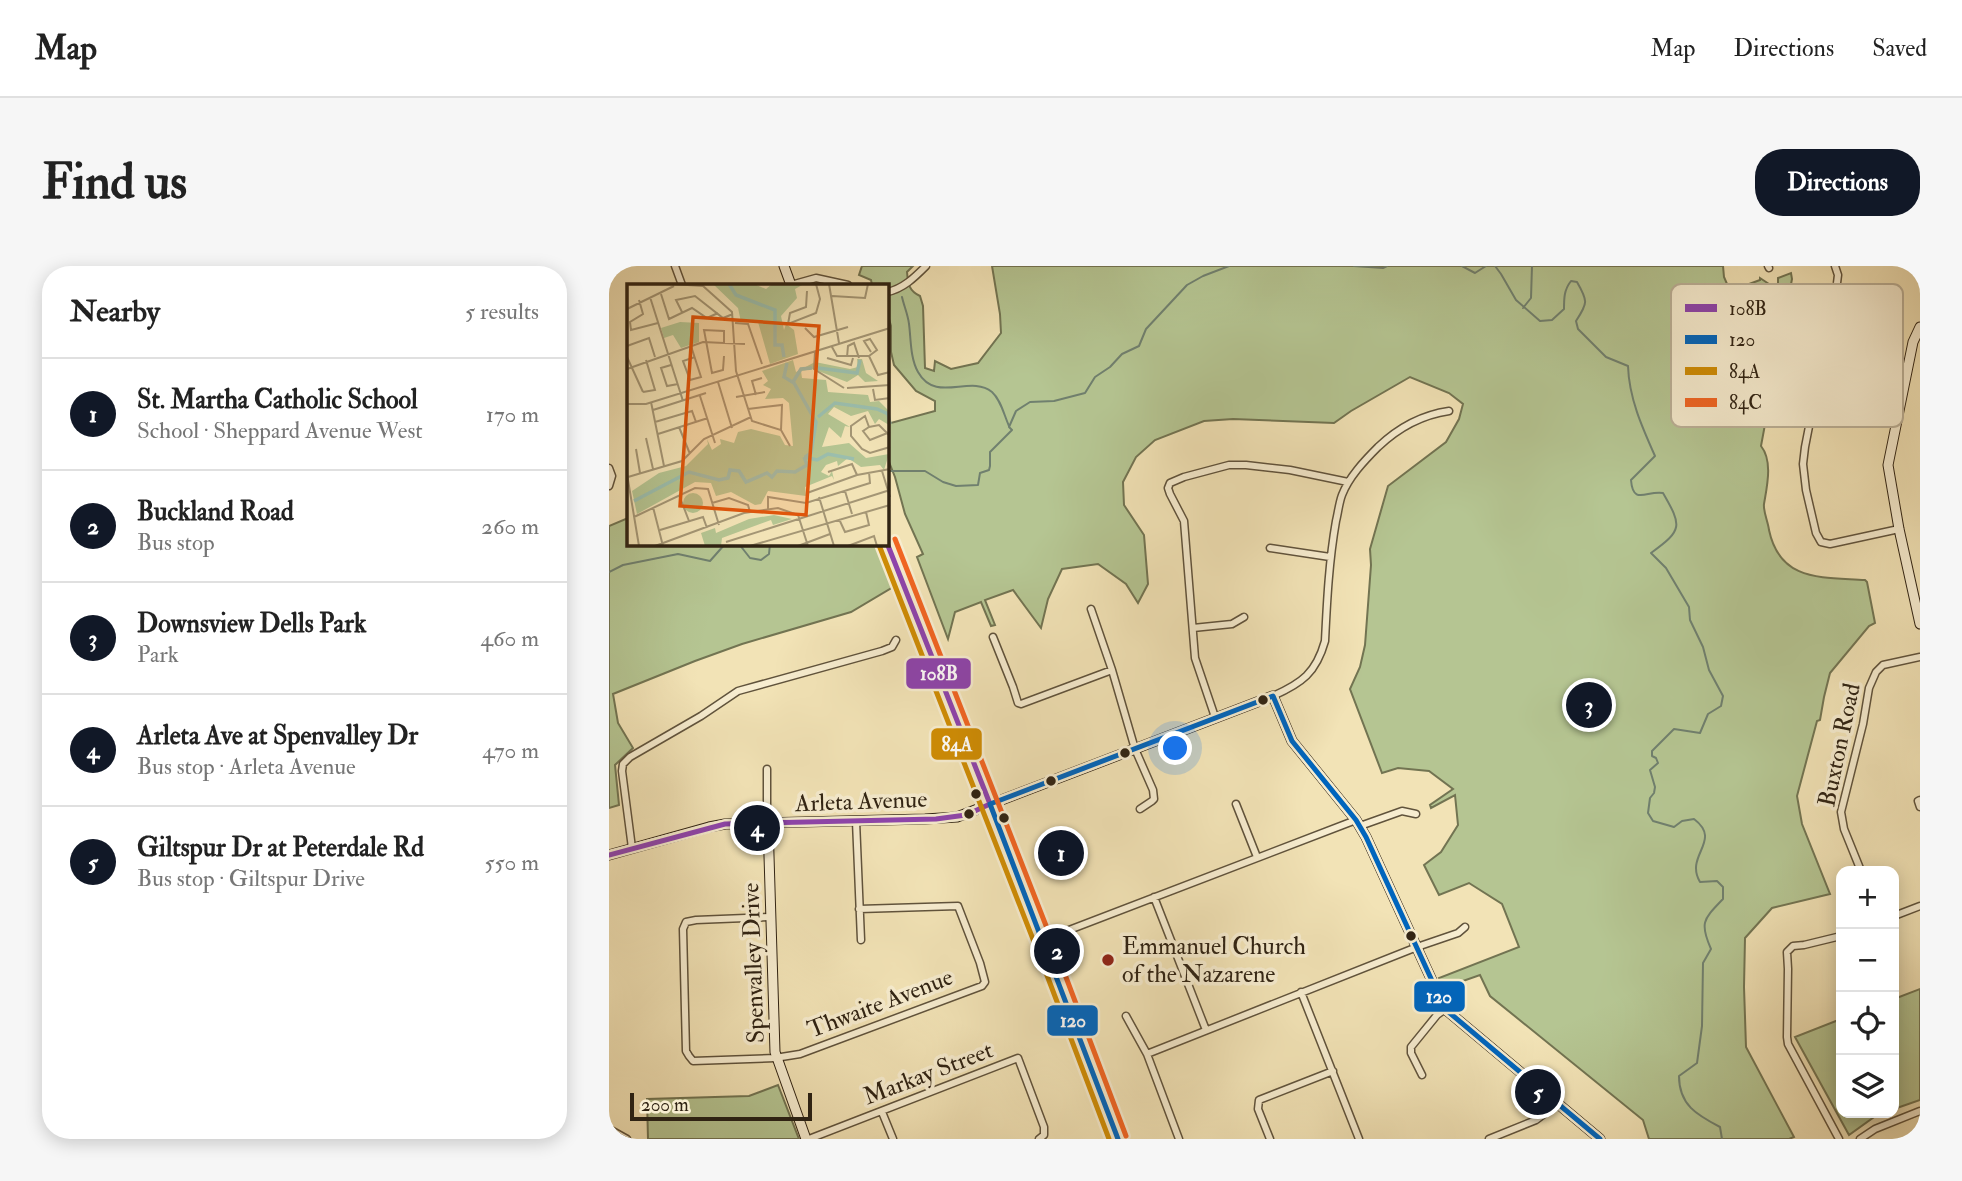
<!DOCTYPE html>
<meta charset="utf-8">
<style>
body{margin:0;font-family:"IM FELL Double Pica",serif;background:#f6f6f6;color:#222}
.controls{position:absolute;right:21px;bottom:21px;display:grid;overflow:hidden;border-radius:14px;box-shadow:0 4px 18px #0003}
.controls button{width:63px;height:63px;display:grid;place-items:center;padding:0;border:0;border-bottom:2px solid #e0e0e0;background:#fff;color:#222;font:35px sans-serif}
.scale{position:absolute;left:21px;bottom:18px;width:182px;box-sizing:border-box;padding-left:7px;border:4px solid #302313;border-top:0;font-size:19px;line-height:24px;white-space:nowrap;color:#302313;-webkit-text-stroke:5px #f7edd0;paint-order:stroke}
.you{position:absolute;left:567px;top:483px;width:24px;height:24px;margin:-18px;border:5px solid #fff;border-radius:50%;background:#1a73e8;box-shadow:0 0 0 10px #1a73e833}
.badge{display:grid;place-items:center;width:46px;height:46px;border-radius:50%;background:#111827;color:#fff;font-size:23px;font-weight:700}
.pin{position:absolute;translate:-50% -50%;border:4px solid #fff;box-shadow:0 2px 7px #0006}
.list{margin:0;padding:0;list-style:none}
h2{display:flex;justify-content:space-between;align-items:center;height:91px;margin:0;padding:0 28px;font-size:30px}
h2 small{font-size:23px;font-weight:400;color:#767676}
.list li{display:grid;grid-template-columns:46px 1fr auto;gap:21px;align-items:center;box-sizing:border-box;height:112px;padding:0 28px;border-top:2px solid #e0e0e0}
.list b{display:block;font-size:26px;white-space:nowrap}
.list p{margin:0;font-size:23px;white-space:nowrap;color:#767676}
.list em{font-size:23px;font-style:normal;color:#767676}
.icon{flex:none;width:38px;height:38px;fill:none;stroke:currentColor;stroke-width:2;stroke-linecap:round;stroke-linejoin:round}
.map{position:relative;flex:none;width:1311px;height:873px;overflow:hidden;border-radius:28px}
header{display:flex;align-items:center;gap:42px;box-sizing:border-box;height:98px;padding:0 35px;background:#fff;border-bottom:2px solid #e0e0e0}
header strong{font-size:33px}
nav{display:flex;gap:38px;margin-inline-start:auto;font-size:24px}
.intro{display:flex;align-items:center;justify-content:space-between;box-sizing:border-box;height:168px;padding:0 42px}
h1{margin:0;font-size:49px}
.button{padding:18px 32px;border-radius:28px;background:#111827;color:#fff;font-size:24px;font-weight:700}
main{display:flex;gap:42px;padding:0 42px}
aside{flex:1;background:#fff;border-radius:28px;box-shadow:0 4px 18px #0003}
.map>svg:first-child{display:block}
</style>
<header>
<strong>Map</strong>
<nav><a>Map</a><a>Directions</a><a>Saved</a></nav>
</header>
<div class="intro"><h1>Find us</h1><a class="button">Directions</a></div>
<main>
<aside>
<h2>Nearby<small>5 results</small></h2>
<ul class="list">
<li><span class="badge">1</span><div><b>St. Martha Catholic School</b><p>School · Sheppard Avenue West</p></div><em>170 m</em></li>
<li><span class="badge">2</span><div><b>Buckland Road</b><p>Bus stop</p></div><em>260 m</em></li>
<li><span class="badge">3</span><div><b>Downsview Dells Park</b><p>Park</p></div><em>460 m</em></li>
<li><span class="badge">4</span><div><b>Arleta Ave at Spenvalley Dr</b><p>Bus stop · Arleta Avenue</p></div><em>470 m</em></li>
<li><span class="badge">5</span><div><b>Giltspur Dr at Peterdale Rd</b><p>Bus stop · Giltspur Drive</p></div><em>550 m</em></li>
</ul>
</aside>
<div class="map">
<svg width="1311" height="873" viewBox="0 0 1311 873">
<rect width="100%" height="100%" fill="#f2e3b6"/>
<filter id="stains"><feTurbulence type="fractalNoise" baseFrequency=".00286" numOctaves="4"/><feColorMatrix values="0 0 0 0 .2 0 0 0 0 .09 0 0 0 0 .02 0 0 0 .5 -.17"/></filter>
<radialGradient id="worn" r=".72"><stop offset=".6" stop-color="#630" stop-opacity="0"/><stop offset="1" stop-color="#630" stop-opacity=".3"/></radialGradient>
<path fill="#b5c592" stroke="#727452" stroke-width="2" d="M253,0H304L298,6C299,18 300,25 311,30L314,40L316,102L325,105L326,95L342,103L369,97L392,67L391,48L383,0H1114L1115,11L1121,25L1151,14V12L1169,24V12L1182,7L1183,13L1152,180C1164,195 1158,220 1155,238C1154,245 1159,256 1160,264C1171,316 1213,311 1256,314L1258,316L1266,357L1260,360L1221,407L1215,431L1211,454L1208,455L1188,530L1193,558L1221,628L1163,642L1136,672L1135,721L1137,781L1185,871L1180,873H1040L1034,854L881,730L871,709L834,722L830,712L910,681L893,638L860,617L830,629L815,599L832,586L849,559L846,529L822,542L821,539L844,523L820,505L789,502L773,507L741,423L751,401L756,379L762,299L761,283L779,220L837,176L850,153L854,138L840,127L801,111L742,145L725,157L624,153L595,155L546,174L527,191L514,216L515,239L535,269L539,318L529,337L517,318L489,298L453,303L439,333L432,362L404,324L376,334L386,359L382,360L372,336L346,346L339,373L308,291L314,288L296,248L286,211L278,191V158L326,145V135L307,125L285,99L282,86V60L278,46V19H263L262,14L250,9Z
M19,252V278H266L284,321L242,346L133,378L86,395L4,428L9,457L24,482L6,499L10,539L0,542V260Z
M1311,723V834L1285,843V733Z
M1232,753V847H1275L1268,849L1240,869L1186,771Z
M169,819L190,873H39L38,833L140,830Z"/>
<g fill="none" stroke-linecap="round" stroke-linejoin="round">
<path stroke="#70806f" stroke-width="2" d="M745,0L774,2L778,0
M853,0L866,7L877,0
M886,0L892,8L907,34L931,55L943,54L955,43C955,32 955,24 962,15L968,16C979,35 979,37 967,55L969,63L997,91L1019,100C1020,132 1033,161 1046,190L1022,214C1024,240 1038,224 1054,227C1073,260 1074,264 1042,287L1057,302L1080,341L1081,354L1094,381L1100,404L1114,430L1112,440L1099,448L1091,467L1065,463L1043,485V490L1047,492L1049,497L1041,504L1046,521L1045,527L1041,532L1039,547L1044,555L1065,561L1073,555L1085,553C1114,575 1075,589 1091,616L1108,615L1114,621V633C1095,653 1090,656 1102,683L1094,697L1093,760L1088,797L1070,810C1070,839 1088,849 1111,861L1113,873
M293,31C295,40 299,49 300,58C302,72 301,92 309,106C327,138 361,108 383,126C392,134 395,149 400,160
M914,42L922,32L923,0
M278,205H316L334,216L347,220L369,219L371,207L380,204L381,200V186L403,164L400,161L407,145L421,136L445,135L476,127L486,111L501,101L513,88L530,80L537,63L578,19L594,10L620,0
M130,278L141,292L152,294L160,288L161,278
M0,306L14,299L69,288L101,295L116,278"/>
<defs>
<path id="street" d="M66,0L73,19
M1159,0L1160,2
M1226,0L1229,9L1228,17L1196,181L1194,198L1197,224L1207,267L1212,276L1221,278L1290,263
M182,19L207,12L239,19
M278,26C294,23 306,11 317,0
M0,202L3,210L0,220
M661,282L721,291
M482,343L503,404L526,483L544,524L545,533L543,535L531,543
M584,362L623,358L635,351
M384,371L404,421L409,437L412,438L503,404
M664,430C693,417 707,407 716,375C718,334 720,295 727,255C729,247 730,237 733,229C740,211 755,195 769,181C789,162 812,149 840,145
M606,451L586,392L575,255L561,228L559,222L561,217L575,211L620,199H637L681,204L739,216
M158,503V546L159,557
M1311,534L1309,535L1311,541
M627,538L648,591
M247,555L252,674
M751,560L793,545L807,548
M23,582L13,505L14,498L21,491L92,450L129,425L273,385L283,381L287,374
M1252,605L1235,563L1232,546L1254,458L1260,422L1267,406L1274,399L1311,391
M545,631L597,764
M1285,650L1311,640
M162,651L87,654L77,656L74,663L77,785L80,790L84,795L166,792L191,788L373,720L376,716L371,697L349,640L250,643
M434,674L747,554
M692,726L750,873
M517,750L538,788L570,873
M538,788L808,681L849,667L856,661
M813,809L802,787V781L828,749L836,743
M273,846L284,873
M0,863L18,873
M200,873L409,792L435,861V869L430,873
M661,873L649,843L650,834L724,805
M880,873L927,854L935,848L943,833
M1230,873L1179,778L1178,771L1179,703L1178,686L1184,680L1195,679L1232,670
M1251,873L1266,863L1311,845"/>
<path id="secondary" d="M175,0L182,19
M1311,61L1304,76L1279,199L1290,263L1311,358
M278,276L444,701L509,873
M159,557L166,786L197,873
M0,589L100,561L116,558L316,553L348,551L664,430L683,475L747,554L757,571L836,743L991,873"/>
</defs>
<use href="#street" stroke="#60533c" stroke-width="9"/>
<use href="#secondary" stroke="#302313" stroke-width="11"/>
<use href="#street" stroke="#f7edd0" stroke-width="6"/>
<use href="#secondary" stroke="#f7edd0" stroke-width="9"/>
<defs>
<path id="bus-1" d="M278,277L381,538
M0,589L116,558L327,553L357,549L381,538"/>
<path id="bus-2" d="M381,538L664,430L683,475L747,554L757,571L836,743L991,873
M381,538L509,873"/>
<path id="bus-3" d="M270,279L436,704L500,873"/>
<path id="bus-4" d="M286,273L452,698L517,870"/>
</defs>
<use href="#bus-1" stroke="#f7edd0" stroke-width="10"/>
<use href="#bus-2" stroke="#f7edd0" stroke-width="10"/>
<use href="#bus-3" stroke="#f7edd0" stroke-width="10"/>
<use href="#bus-4" stroke="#f7edd0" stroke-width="10"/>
<use href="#bus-1" stroke="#8e44ad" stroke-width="5"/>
<use href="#bus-2" stroke="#0065bd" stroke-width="5"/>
<use href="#bus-3" stroke="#cf8c04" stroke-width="5"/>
<use href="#bus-4" stroke="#f26522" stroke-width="5"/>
</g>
<g fill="#302313" stroke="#f7edd0" stroke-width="2.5">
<circle cx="654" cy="434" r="6"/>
<circle cx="516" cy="487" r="6"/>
<circle cx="442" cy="515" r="6"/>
<circle cx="367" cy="528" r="6"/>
<circle cx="360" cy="548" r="6"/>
<circle cx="395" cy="552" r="6"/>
<circle cx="802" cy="670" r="6"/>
</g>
<circle fill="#8f2418" stroke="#f7edd0" stroke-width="2.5" cx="499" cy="694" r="7"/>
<g text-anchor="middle" stroke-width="7" stroke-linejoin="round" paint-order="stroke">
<g font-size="24" fill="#302313" stroke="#f7edd0">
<text transform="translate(1230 479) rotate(-78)" y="8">Buxton Road</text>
<text transform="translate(252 535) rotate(-2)" y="8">Arleta Avenue</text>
<text transform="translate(144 697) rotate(-92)" y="8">Spenvalley Drive</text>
<text transform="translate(271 737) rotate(-21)" y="8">Thwaite Avenue</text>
<text transform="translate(319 807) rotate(-21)" y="8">Markay Street</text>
</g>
<g font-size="24" fill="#302313" stroke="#f7edd0" text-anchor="start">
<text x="513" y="688">Emmanuel Church<tspan x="513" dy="28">of the Nazarene</tspan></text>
</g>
</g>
<g transform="translate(18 18)">
<rect width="262" height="262" fill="#f2e3b6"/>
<path d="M86,0H127L139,5L145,0H177L168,5L170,14L154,32L157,46L159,40L167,46L171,70L143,80L131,38H114L111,24ZM53,38L72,39V58L54,64L46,51L37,54L34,44ZM230,75H235L239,89L251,97L238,98L231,91L220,98L186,85L174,87L175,94L199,96L201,108L241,111L243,118L252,117L262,127V141L252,135L248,140L241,127L224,132L207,123L201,130L223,143L218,142L214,154L202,143L195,163L222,159L239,174L262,170L257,186L253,181L234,183L221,174L211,182L210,177L199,181L194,188L202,192L205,187L207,196L205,192L178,203L179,212L141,207L134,220L128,221L104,208L89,212L84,199L68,198L10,230L5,207L32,189L59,182L81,160L80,155L85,166L94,160L93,155L107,159L111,148L124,145L153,152L158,161L166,162L162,119L156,114L138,115L144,105L136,101L141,97L135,87L166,76L169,88L188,78L223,85L231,83ZM56 219a10 10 0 1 1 20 0a10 10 0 1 1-20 0ZM147,231L165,235L146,241L144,236L95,254L94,262H78L74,249L88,244L89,249L122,235Z" fill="#b5c592"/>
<path fill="none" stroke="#9bbead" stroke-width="3.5" d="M102,0L109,11L148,26V61H155L157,73M160,79L157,93L167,99L189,138L184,169L178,173M191,84L230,89L233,76M166,98L174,85L185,84M191,133L208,119L250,125L261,130L263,140M177,173L190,176L201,170L227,175M7,217L62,188L92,196L101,194L103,186L112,187L119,198L140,189L145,193L150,187L168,188L180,181L177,173"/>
<path fill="none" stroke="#a49675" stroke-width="2" d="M45,0L76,2L105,28L109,87L125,137L154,146L163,162M202,0L212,59M180,7L179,23L163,29L161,40L189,29L193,15L189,0M34,10L42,35L65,24L80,34L91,29M205,12L238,14L241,0M23,13L56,117M12,16L16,30L3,38L4,46L31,39M0,25L47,2M55,28L49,16L68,12L96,34L106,30M108,39L121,40L135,80M178,44L187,53L221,43M97,59V47L77,46L85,89L96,86L97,72M0,62L22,54L28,73M64,62L74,93L63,96L56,77L68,73M205,63L210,72H242M188,68L187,85L217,104M242,72L250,66L243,55L237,57L244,68M242,72L251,91L263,88M0,73L16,108M220,73L221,62L227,59L232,74M200,74L224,81L226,74M44,81L34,84L40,102L51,100M0,85L76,58L118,60M91,98L105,144M220,104L263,101M246,105L248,116L263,114M16,108L28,106L19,76M129,111L125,97L135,94M73,112L88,159M109,113L138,108M24,118L37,182M0,120H19L263,44M121,125L155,121L154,146M26,126L79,109M28,138L65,127L69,138M52,143L63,170M242,143L238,132L224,142V152L235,165L243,169L263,163M242,143L236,147L243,156L263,148M242,143L252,141L262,151M31,150L81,134M19,154L26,185M9,165L13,189M255,187L263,213M201,188L225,180L230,191M0,190L12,262M1,193L55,177L77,155L124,133M218,207L225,230M180,209L230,191L263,185M52,211L62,237M192,213L207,262M85,219L102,214L121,221L123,228M26,223L36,262M141,225V213L179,219L243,199L242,188M7,233L68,204L81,205L92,241M212,235L218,248L242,241L239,228M33,246L76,233L80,244M99,258L263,206M28,262L117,229L151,224L171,231L181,262M123,262L263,221M171,262L203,250M221,262L247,252L250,262"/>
<path fill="#df560c" fill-opacity="0.15" stroke="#df560c" stroke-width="3.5" d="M66,33L192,42L179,231L53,222Z"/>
<rect width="262" height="262" fill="none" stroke="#302313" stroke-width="3.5"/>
</g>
<rect x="1062" y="18" width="232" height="143" rx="10" fill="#f7edd0" stroke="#bbb097" stroke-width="2"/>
<rect x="1076" y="38" width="32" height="8" fill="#8e44ad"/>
<rect x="1076" y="69" width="32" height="9" fill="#0065bd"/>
<rect x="1076" y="101" width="32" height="8" fill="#cf8c04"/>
<rect x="1076" y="132" width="32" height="9" fill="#f26522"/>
<g font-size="19" fill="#302313">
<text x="1120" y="49">108B</text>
<text x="1120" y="80">120</text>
<text x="1120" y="112">84A</text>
<text x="1120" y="143">84C</text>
</g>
<g stroke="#f7edd0" stroke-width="2.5">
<rect x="296" y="391" width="67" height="33" rx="7" fill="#8e44ad"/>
<rect x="321" y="461" width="53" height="34" rx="7" fill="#cf8c04"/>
<rect x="804" y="714" width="53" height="33" rx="7" fill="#0065bd"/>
<rect x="437" y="738" width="53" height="33" rx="7" fill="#0065bd"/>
</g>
<g font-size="19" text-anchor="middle" font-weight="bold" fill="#fff">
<text x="330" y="414">108B</text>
<text x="348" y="485">84A</text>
<text x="830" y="737">120</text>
<text x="464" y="761">120</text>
</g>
<rect width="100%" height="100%" filter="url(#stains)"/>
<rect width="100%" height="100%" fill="url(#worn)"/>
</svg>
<div class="controls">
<button>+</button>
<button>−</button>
<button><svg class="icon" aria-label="locate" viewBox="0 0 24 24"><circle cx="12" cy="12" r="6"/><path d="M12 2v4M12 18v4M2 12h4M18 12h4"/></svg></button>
<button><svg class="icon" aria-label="layers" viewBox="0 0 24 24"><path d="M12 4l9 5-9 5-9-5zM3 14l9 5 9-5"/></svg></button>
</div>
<div class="scale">200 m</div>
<div class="you"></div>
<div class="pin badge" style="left:452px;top:587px">1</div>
<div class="pin badge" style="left:448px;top:685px">2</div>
<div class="pin badge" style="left:980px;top:439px">3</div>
<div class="pin badge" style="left:148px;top:562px">4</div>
<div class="pin badge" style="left:929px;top:826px">5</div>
</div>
</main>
